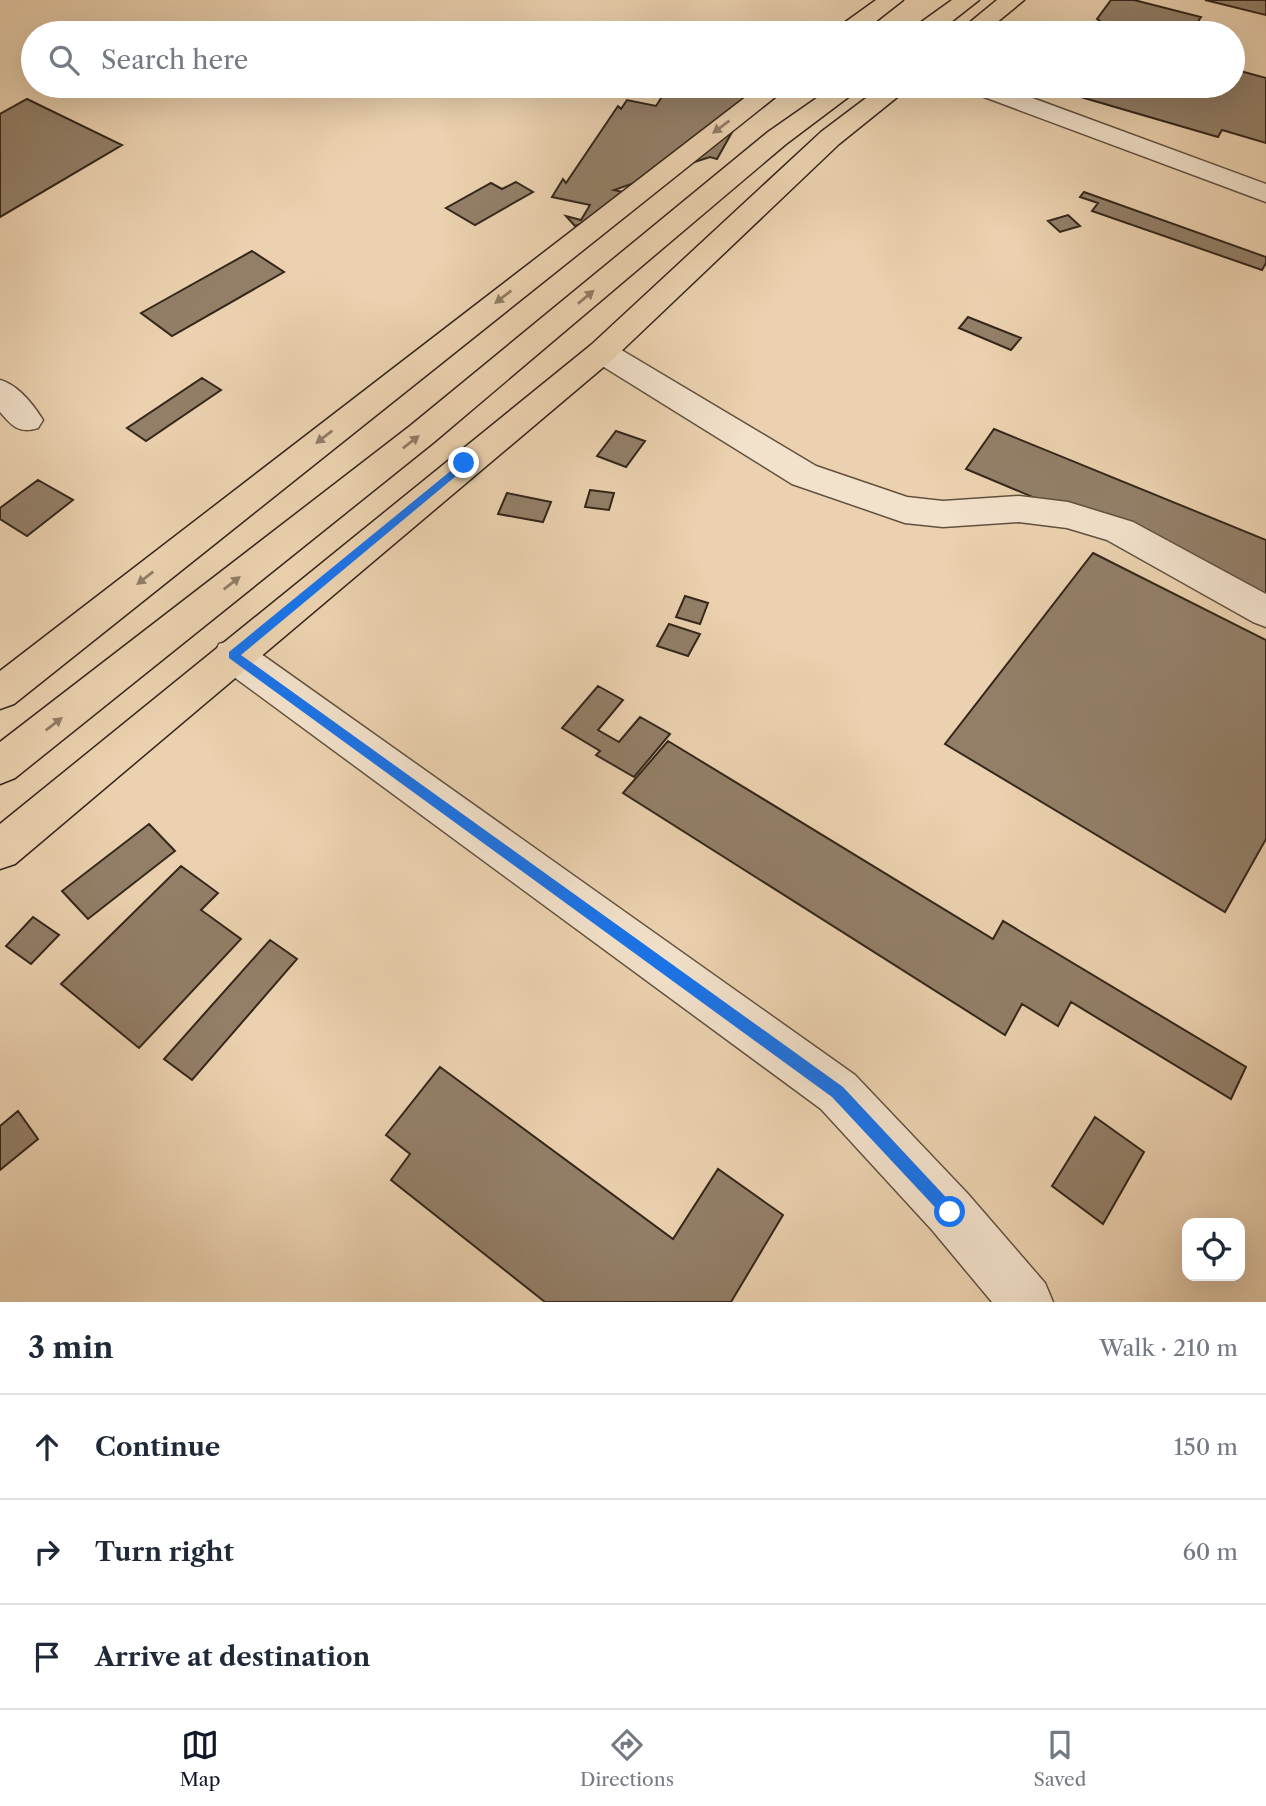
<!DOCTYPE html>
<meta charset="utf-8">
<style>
body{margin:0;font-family:"Libre Caslon Text",serif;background:#f6f6f7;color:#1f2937}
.controls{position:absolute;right:21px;bottom:21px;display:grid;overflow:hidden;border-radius:14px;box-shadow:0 7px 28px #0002}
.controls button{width:63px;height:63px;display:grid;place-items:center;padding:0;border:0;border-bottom:2px solid #e0e1e3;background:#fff;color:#1f2937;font:35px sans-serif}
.stop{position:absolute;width:21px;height:21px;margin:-16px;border:5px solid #1a73e8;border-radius:50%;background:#fff}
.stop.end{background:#1a73e8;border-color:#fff;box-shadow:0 2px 7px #0008}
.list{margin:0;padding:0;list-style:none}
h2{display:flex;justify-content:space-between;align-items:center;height:91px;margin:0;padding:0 28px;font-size:30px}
h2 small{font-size:23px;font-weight:400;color:#747a83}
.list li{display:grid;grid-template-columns:46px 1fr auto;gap:21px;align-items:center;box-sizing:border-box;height:105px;padding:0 28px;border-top:2px solid #e0e1e3}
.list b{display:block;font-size:26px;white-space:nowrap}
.list em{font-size:23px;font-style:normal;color:#747a83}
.icon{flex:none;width:38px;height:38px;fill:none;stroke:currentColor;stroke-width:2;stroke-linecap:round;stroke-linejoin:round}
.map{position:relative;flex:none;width:1266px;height:1302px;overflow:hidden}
.search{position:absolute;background:#fff;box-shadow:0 7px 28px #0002;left:21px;right:21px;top:21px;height:77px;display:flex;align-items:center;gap:18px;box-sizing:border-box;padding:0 24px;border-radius:38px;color:#747a83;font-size:26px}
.sheet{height:406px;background:#fff}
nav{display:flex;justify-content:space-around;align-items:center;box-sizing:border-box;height:98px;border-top:2px solid #e0e1e3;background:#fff;font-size:19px;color:#747a83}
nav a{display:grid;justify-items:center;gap:4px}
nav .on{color:#111827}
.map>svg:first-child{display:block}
</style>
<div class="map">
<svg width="1266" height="1302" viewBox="0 0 1266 1302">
<rect width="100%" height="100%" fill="#ebd1af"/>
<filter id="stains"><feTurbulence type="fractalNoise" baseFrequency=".00286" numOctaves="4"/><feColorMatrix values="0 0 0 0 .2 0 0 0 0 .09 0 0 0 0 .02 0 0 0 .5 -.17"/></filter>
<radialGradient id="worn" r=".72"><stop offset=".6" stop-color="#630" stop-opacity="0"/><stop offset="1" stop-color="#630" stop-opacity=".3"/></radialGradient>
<path fill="#937f68" stroke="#34261b" stroke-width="2" d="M1111,0H1134L1201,17L1194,27L1204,33H1134L1119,26L1097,32L1100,33H1084L1101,26L1103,23L1097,19Z
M1205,0H1266V15Z
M1233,69L1266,78V143L1222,130L1218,137L1043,86H1233Z
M669,86H723L748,90L729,123L736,125L717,159L710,157L673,169L655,166L646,179L614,190L641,196L635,206L575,226L566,216L581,220L590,205L552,197L563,179L566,183L618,106L621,109L627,100L656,106Z
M27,99L122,145L0,217V114Z
M516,182L533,192L475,225L446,208L491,183L502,189Z
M1084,192L1266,257V263L1262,270L1092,211L1098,203L1080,197Z
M1068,215L1080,226L1060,232L1048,221Z
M252,251L284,272L172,336L141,313Z
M968,317L1021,338L1011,350L959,328Z
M202,378L221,390L146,441L127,428Z
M994,429L1266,540V595L966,469Z
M616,431L645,441L626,467L597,456Z
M38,480L73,500L27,536L0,519V508Z
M590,490L614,493L609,510L585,507Z
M507,493L551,502L543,522L498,514Z
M1093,553L1266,640V839L1225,912L945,744Z
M685,596L708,603L700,624L676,617Z
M669,624L700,634L688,656L657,646Z
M598,686L623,700L598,730L619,742L640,717L670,734L634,777L596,755L600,751L562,728Z
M668,741L993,939L1003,921L1246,1067L1231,1099L1071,1002L1058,1026L1022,1004L1005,1035L623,793Z
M149,824L175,851L88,919L62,891Z
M181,866L218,893L201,910L241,939L139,1048L61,984Z
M33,917L59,935L31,964L6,946Z
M270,940L297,959L192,1080L164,1059Z
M440,1067L673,1239L718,1169L783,1215L731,1302H545L391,1180L410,1154L386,1135Z
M18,1111L38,1139L0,1170V1126Z
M1095,1117L1144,1152L1103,1224L1052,1186Z"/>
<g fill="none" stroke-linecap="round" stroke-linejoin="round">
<defs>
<path id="minor" d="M964,86H1000L1266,184V202L968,91Z
M602,342L613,345L816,466L907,497L943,501L1019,496L1068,502L1133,522L1266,594V627L1253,622L1107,540L1067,528L1019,522L943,527L905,523L792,484L591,359L586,352L591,345Z
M0,380C18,385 33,404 43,420L38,428C19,434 12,426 0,412Z
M233,640L247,644L855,1075L968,1194L1045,1283L1053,1302H992L932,1230L821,1109L219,666L214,655L219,644Z"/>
<path id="major" d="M997,0H1024L984,33H957Z
M882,86H911L839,144L613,359L15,864L0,869V824L591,345L821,132Z"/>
<path id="highway" d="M876,0H903L861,33H834L837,28Z
M952,0H979L937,33H910L913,28Z
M760,86H789L14,704L0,709V671Z
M834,86H863L786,144L434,442L15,778L0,784V742L410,426L768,132Z"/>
</defs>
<use href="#minor" stroke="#625140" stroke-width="3"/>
<use href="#major" stroke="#34261b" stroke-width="3"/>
<use href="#highway" stroke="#34261b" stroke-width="3"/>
<use href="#minor" fill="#f2e1cb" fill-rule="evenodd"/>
<use href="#major" fill="#ebd1af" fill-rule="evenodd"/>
<use href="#highway" fill="#ebd1af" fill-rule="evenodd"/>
</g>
<defs><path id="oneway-solid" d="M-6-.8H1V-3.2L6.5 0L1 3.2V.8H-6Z" transform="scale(1.75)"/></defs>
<g fill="#907c65">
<use href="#oneway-solid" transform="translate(721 127) rotate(143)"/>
<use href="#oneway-solid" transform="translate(503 297) rotate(142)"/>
<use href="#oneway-solid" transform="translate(586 297) rotate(-40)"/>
<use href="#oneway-solid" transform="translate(324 437) rotate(142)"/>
<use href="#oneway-solid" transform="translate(411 442) rotate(-38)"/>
<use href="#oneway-solid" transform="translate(145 578) rotate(142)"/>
<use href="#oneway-solid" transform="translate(232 583) rotate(-38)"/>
<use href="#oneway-solid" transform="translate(54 724) rotate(-38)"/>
</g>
<path fill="#1a73e8" d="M464,460L469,463L468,466L241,655L843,1087L955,1207L957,1212L955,1218L950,1220L945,1218L832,1097L229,658V652Z"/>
<rect width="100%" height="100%" filter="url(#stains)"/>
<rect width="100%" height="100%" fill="url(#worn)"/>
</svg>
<div class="controls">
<button><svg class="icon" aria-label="locate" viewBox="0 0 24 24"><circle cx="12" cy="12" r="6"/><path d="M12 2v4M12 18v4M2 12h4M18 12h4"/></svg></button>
</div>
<div class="stop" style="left:950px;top:1212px"></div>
<div class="stop end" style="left:464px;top:463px"></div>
<div class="search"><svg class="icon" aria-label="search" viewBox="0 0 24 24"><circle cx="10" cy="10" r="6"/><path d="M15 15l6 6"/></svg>Search here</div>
</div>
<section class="sheet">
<h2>3 min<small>Walk · 210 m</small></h2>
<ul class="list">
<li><svg class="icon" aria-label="ahead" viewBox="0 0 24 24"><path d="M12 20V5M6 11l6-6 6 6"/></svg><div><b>Continue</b></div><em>150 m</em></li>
<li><svg class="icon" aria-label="right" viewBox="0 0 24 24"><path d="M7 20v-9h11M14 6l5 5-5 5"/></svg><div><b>Turn right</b></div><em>60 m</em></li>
<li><svg class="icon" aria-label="arrive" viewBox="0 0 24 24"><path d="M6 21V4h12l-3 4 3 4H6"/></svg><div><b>Arrive at destination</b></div></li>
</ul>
</section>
<nav>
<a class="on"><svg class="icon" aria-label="map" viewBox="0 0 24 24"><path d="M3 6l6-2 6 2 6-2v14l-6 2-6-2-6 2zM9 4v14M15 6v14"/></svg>Map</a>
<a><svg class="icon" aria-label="directions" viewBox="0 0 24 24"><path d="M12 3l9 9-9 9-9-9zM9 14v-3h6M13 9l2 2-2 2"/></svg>Directions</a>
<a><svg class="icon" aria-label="saved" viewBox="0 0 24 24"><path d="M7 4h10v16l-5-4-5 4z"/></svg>Saved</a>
</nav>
